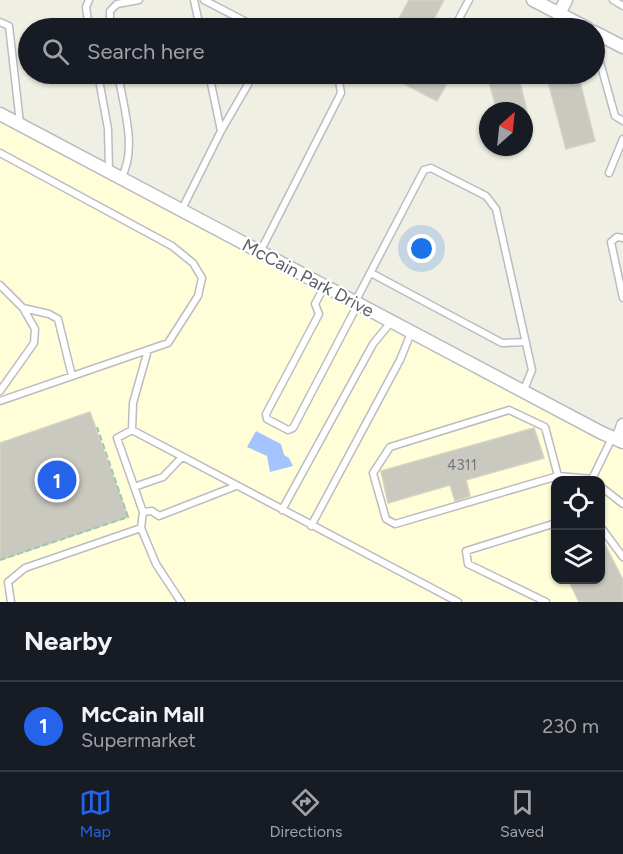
<!DOCTYPE html>
<style>
body{margin:0;font-family:Figtree,sans-serif;background:#242831;color:#f1f3f6}
.controls{position:absolute;right:18px;bottom:18px;display:grid;overflow:hidden;border-radius:12px;box-shadow:0 2px 4px #0004}
.controls button{width:54px;height:54px;display:grid;place-items:center;padding:0;border:0;border-bottom:2px solid #363941;background:#171b24;color:#f1f3f6;font:30px sans-serif}
.compass{position:absolute;left:479px;top:102px;width:54px;height:54px;border-radius:50%;background:#171b24;box-shadow:0 2px 4px #0004;rotate:27deg}
.you{position:absolute;left:422px;top:249px;width:21px;height:21px;margin:-15px;border:4px solid #fff;border-radius:50%;background:#1a73e8;box-shadow:0 0 0 9px #1a73e833}
.badge{display:grid;place-items:center;width:39px;height:39px;border-radius:50%;background:#2563eb;color:#fff;font-size:20px;font-weight:700}
.pin{position:absolute;translate:-50% -50%;border:3px solid #fff;box-shadow:0 2px 6px #0006}
.list{margin:0;padding:0;list-style:none}
h2{display:flex;justify-content:space-between;align-items:center;height:78px;margin:0;padding:0 24px;font-size:26px}
h2 small{font-size:20px;font-weight:400;color:#9ea1a6}
.list li{display:grid;grid-template-columns:39px 1fr auto;gap:18px;align-items:center;box-sizing:border-box;height:90px;padding:0 24px;border-top:2px solid #363941}
.list b{display:block;font-size:22px;white-space:nowrap}
.list p{margin:0;font-size:20px;white-space:nowrap;color:#9ea1a6}
.list em{font-size:20px;font-style:normal;color:#9ea1a6}
.icon{flex:none;width:33px;height:33px;fill:none;stroke:currentColor;stroke-width:2;stroke-linecap:round;stroke-linejoin:round}
.map{position:relative;flex:none;width:623px;height:602px;overflow:hidden}
.search{position:absolute;background:#171b24;box-shadow:0 2px 4px #0004;left:18px;right:18px;top:18px;height:66px;display:flex;align-items:center;gap:15px;box-sizing:border-box;padding:0 21px;border-radius:33px;color:#9ea1a6;font-size:22px}
.sheet{height:168px;background:#171b24}
nav{display:flex;justify-content:space-around;align-items:center;box-sizing:border-box;height:84px;border-top:2px solid #363941;background:#171b24;font-size:16px;color:#9ea1a6}
nav a{display:grid;justify-items:center;gap:3px}
nav .on{color:#2563eb}
.map>svg:first-child{display:block}
</style>
<div class="map">
<svg width="623" height="602" viewBox="0 0 623 602">
<rect width="100%" height="100%" fill="#efefe3"/>
<path fill="#fffed8" fill-rule="evenodd" d="M0,114L617,440L623,425V602H0ZM556,481H600V580H556Z"/>
<path fill="#a3c4ff" d="M256,431L281,444L284,455L289,458L293,466L270,472L267,456L247,447Z"/>
<path fill="#cac9c0" stroke="#d4d2c1" stroke-width="1.5" d="M409,0H444L429,28H404L396,24Z
M385,74H452L437,101Z
M487,74H518L527,111H497Z
M546,74H578L595,141L566,149Z
M90,412L128,517L0,560V443Z
M534,428L544,458L466,480L470,496L455,501L450,485L388,503L381,471Z
M600,535L623,580V602H579L568,579H600Z"/>
<g fill="none" stroke-linecap="round" stroke-linejoin="round">
<defs>
<path id="lane" d="M89,0L86,7L89,28
M194,0L200,28
M204,0L258,28
M613,0L623,6
M0,22L9,26L20,123
M110,28V11L117,4L139,0
M454,28L469,0
M537,28L553,24L559,14
M599,35L596,48L615,116L623,121
M98,74L108,129L109,171
M118,74C123,105 138,150 121,178
M221,131L254,74
M0,153L172,246L193,263L202,278L198,296L168,343L0,401
M609,173L623,139
M181,211L221,131L209,74
M623,238L617,237L611,242L623,298
M260,252L341,93L339,81L332,74
M371,273L502,343L526,342
M0,285L23,308L49,314L58,319L72,376
M324,287L315,304L319,314L266,414L267,419L288,430L293,428L358,304
M355,302L424,170L431,168L486,196L496,209L532,370L523,392
M148,350L133,403L132,430L458,602
M0,391L34,343L35,329L23,308
M132,430L117,438L143,512L141,528
M558,476L545,427L509,410L390,447L373,473L386,519L395,524L558,476L592,479L591,481
M593,480L592,479L612,438
M600,486L623,504
M134,487L163,477L182,457
M282,510L373,344L391,322
M143,512L152,511L159,516L236,486
M311,526L400,360L411,333
M600,526L623,557
M11,602L8,582L25,568L141,528L156,564L181,602
M546,602L468,564L466,551L556,523"/>
<path id="street" d="M533,0L587,28
M559,14L566,0
M594,32L623,47
M0,114L602,433L623,442
M618,440L623,425"/>
</defs>
<use href="#lane" stroke="#bbbcc3" stroke-width="9"/>
<use href="#street" stroke="#bbbcc3" stroke-width="15"/>
<path stroke="#96c9af" stroke-width="2" stroke-dasharray="6 3" stroke-linecap="butt" d="M0,560L128,517L97,427"/>
<use href="#lane" stroke="#fff" stroke-width="6"/>
<use href="#street" stroke="#fff" stroke-width="12"/>
</g>
<g text-anchor="middle" stroke-width="4.5" stroke-linejoin="round" paint-order="stroke">
<g font-size="15" fill="#77787c">
<text x="462" y="470">4311</text>
</g>
<g font-size="18" fill="#5b5d65" stroke="#fff">
<text transform="translate(308 278) rotate(28)" y="6">McCain Park Drive</text>
</g>
</g>
</svg>
<div class="controls">
<button><svg class="icon" aria-label="locate" viewBox="0 0 24 24"><circle cx="12" cy="12" r="6"/><path d="M12 2v4M12 18v4M2 12h4M18 12h4"/></svg></button>
<button><svg class="icon" aria-label="layers" viewBox="0 0 24 24"><path d="M12 4l9 5-9 5-9-5zM3 14l9 5 9-5"/></svg></button>
</div>
<svg class="compass" viewBox="-18 -18 36 36"><path d="M0-13l5 13h-10z" fill="#e53935"/><path d="M0 13l5-13h-10z" fill="#9ea1a6"/></svg>
<div class="you"></div>
<div class="pin badge" style="left:57px;top:480px">1</div>
<div class="search"><svg class="icon" aria-label="search" viewBox="0 0 24 24"><circle cx="10" cy="10" r="6"/><path d="M15 15l6 6"/></svg>Search here</div>
</div>
<section class="sheet">
<h2>Nearby<small></small></h2>
<ul class="list">
<li><span class="badge">1</span><div><b>McCain Mall</b><p>Supermarket</p></div><em>230 m</em></li>
</ul>
</section>
<nav>
<a class="on"><svg class="icon" aria-label="map" viewBox="0 0 24 24"><path d="M3 6l6-2 6 2 6-2v14l-6 2-6-2-6 2zM9 4v14M15 6v14"/></svg>Map</a>
<a><svg class="icon" aria-label="directions" viewBox="0 0 24 24"><path d="M12 3l9 9-9 9-9-9zM9 14v-3h6M13 9l2 2-2 2"/></svg>Directions</a>
<a><svg class="icon" aria-label="saved" viewBox="0 0 24 24"><path d="M7 4h10v16l-5-4-5 4z"/></svg>Saved</a>
</nav>
